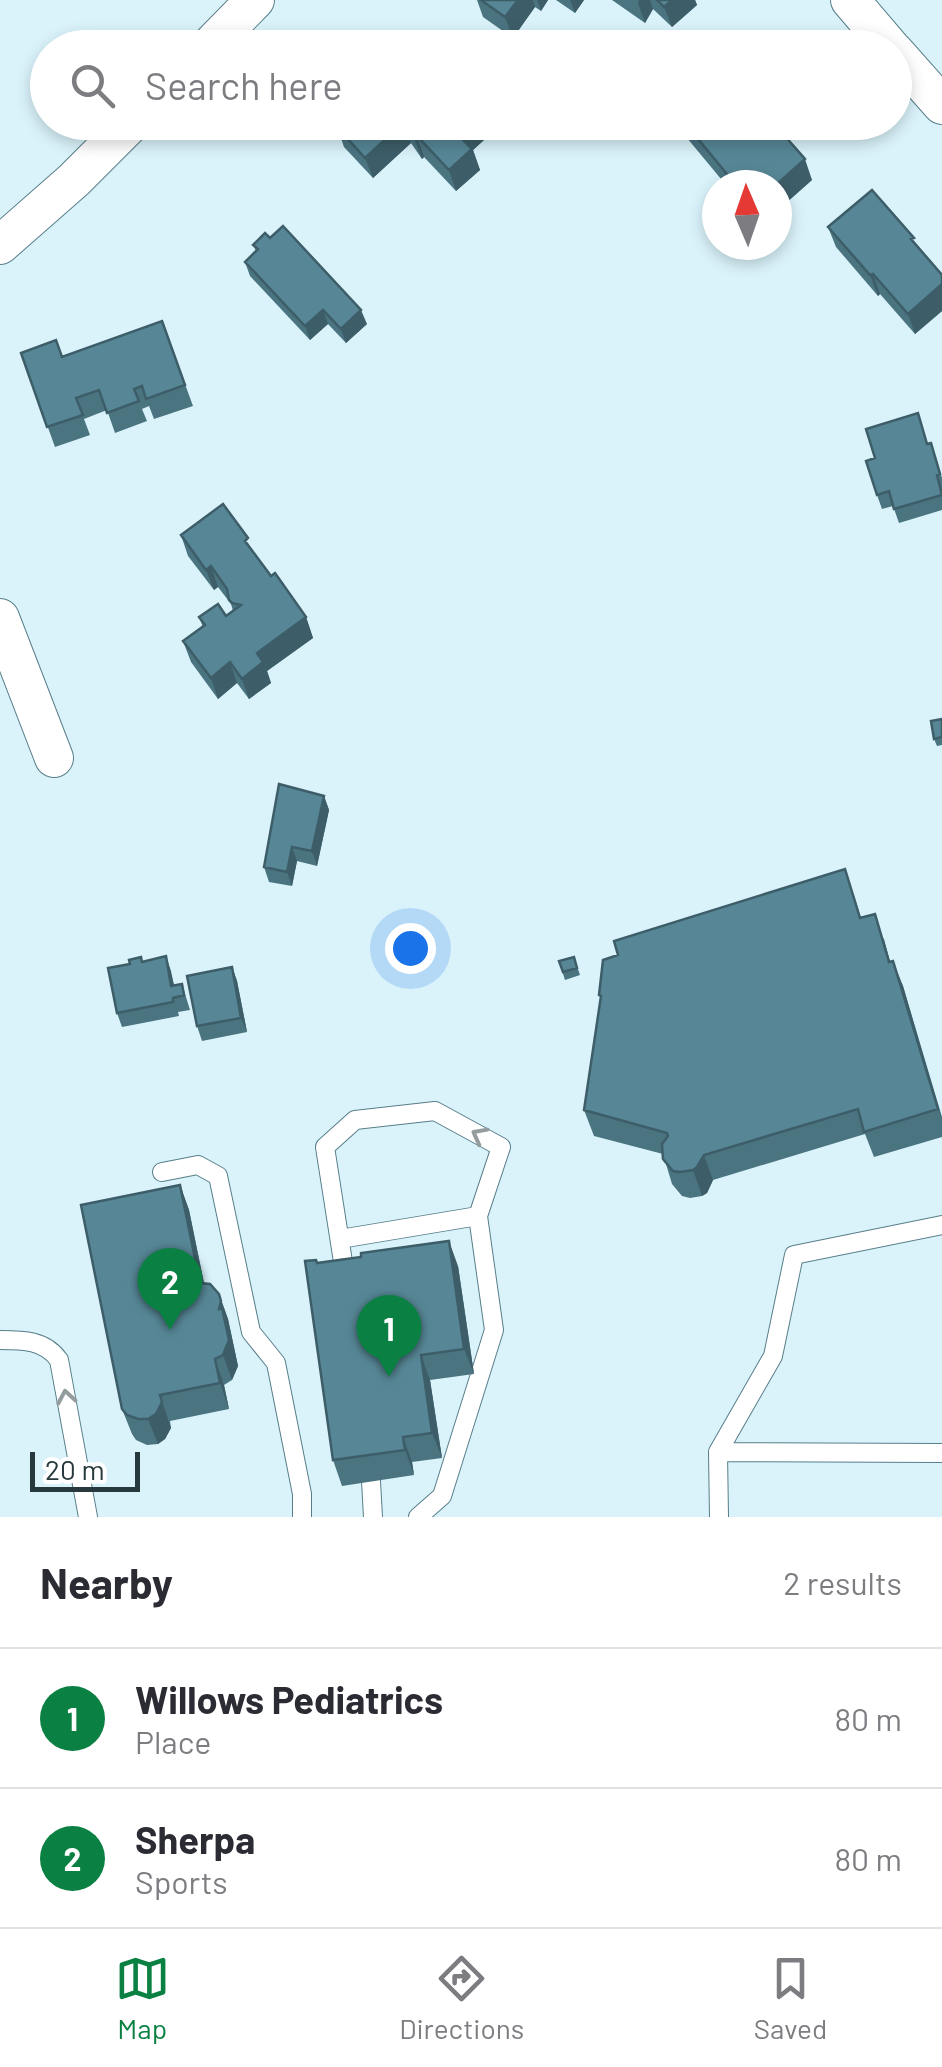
<!DOCTYPE html>
<style>
body{margin:0;font-family:Barlow,sans-serif;background:#f2f2f3;color:#2b2b33}
.compass{position:absolute;left:702px;top:170px;width:90px;height:90px;border-radius:50%;background:#fff;box-shadow:0 5px 15px #0003;rotate:358deg}
.scale{position:absolute;left:30px;bottom:25px;width:110px;box-sizing:border-box;padding-left:10px;border:5px solid #28393e;border-top:0;font-size:28px;line-height:35px;white-space:nowrap;color:#28393e;-webkit-text-stroke:8px #fff;paint-order:stroke}
.you{position:absolute;left:410px;top:948px;width:35px;height:35px;margin:-25px;border:8px solid #fff;border-radius:50%;background:#1a73e8;box-shadow:0 0 0 15px #1a73e833}
.badge{display:grid;place-items:center;width:65px;height:65px;border-radius:50%;background:#0b8043;color:#fff;font-size:32px;font-weight:700}
.pin{position:absolute;translate:-50% -82px;filter:drop-shadow(0 2px 5px #0008)}
.pin::after{content:'';position:absolute;top:52px;width:35px;height:30px;background:inherit;clip-path:polygon(0 0,100% 0,50% 100%)}
.list{margin:0;padding:0;list-style:none}
h2{display:flex;justify-content:space-between;align-items:center;height:130px;margin:0;padding:0 40px;font-size:42px}
h2 small{font-size:32px;font-weight:400;color:#7c7c81}
.list li{display:grid;grid-template-columns:65px 1fr auto;gap:30px;align-items:center;box-sizing:border-box;height:140px;padding:0 40px;border-top:2px solid #e1e1e2}
.list b{display:block;font-size:38px;white-space:nowrap}
.list p{margin:0;font-size:32px;white-space:nowrap;color:#7c7c81}
.list em{font-size:32px;font-style:normal;color:#7c7c81}
.icon{flex:none;width:55px;height:55px;fill:none;stroke:currentColor;stroke-width:2;stroke-linecap:round;stroke-linejoin:round}
.map{position:relative;flex:none;width:942px;height:1517px;overflow:hidden}
.search{position:absolute;background:#fff;box-shadow:0 5px 15px #0003;left:30px;right:30px;top:30px;height:110px;display:flex;align-items:center;gap:25px;box-sizing:border-box;padding:0 35px;border-radius:55px;color:#7c7c81;font-size:38px}
.sheet{height:410px;background:#fff}
nav{display:flex;justify-content:space-around;align-items:center;box-sizing:border-box;height:140px;border-top:2px solid #e1e1e2;background:#fff;font-size:28px;color:#7c7c81}
nav a{display:grid;justify-items:center;gap:5px}
nav .on{color:#0b8043}
.map>svg:first-child{display:block}
</style>
<div class="map">
<svg width="942" height="1517" viewBox="0 0 942 1517">
<rect width="100%" height="100%" fill="#daf3fb"/>
<g fill="none" stroke-linecap="round" stroke-linejoin="round">
<defs>
<path id="lane" d="M162,1172L198,1165L218,1176L251,1332L276,1363L302,1494V1517
M340,1239L478,1216L494,1330L442,1496L418,1517
M346,1281L325,1147L355,1120L435,1111L501,1147L478,1216
M0,1340C23,1340 45,1340 59,1360L88,1517
M718,1452L773,1356L794,1255L942,1225
M371,1481L373,1517
M719,1517L718,1452L942,1453"/>
<path id="street" d="M850,0L891,48
M208,48L255,0
M894,51L942,105
M0,245L74,180L132,122
M0,618L54,758"/>
</defs>
<use href="#lane" stroke="#577e8a" stroke-width="20"/>
<use href="#street" stroke="#577e8a" stroke-width="40"/>
<use href="#lane" stroke="#fff" stroke-width="18"/>
<use href="#street" stroke="#fff" stroke-width="38"/>
</g>
<path fill="#4b7481" d="M477,0H548L541,11L535,7L513,38L483,17Z
M556,0H584L575,13Z
M612,0H695L697,5L672,27L653,9L645,23Z
M478,122L484,140L473,150L480,170L456,191L424,157L422,159L411,143L373,178L344,147L337,127Z
M681,122H768L812,180L778,210L777,213V185H726L687,138Z
M828,227L917,246L942,275V311L915,334L880,294L878,296L836,247Z
M253,245L367,324L346,343L328,324L310,340L250,276L245,262L256,251Z
M162,321L193,406L154,419L149,406L142,409L147,421L115,433L107,410L84,419L90,435L55,447L21,353L62,357Z
M928,444L936,457L942,478V510L899,523L893,506L882,509L877,495Z
M181,535L254,554L271,576L306,617L313,638L267,671L271,683L249,699L237,683L218,699L191,662L183,641L203,627L199,617L226,616L233,611L231,604L218,587L214,590L188,556Z
M942,719V745L937,746L934,739Z
M324,796L329,810L317,866L297,861L292,886L269,882L264,867Z
M854,895L861,918L884,939L890,961L903,986L942,1117V1137L874,1157L865,1134L713,1180L707,1193L702,1196L690,1198L682,1196L672,1184L663,1154L594,1136L584,1110L601,1000L599,995Z
M166,956L174,985L182,984L190,1010L178,1012L179,1016L122,1027L117,1013L143,961Z
M574,957L580,975L565,980L559,961Z
M232,967L237,981L247,1032L202,1041L197,1026Z
M180,1185L189,1210L204,1283L219,1294L228,1319L238,1366L232,1380L224,1385L229,1409L170,1421L171,1428L165,1439L158,1444L147,1445L136,1440L132,1434L122,1409Z
M318,1263L458,1266L474,1374L430,1380L442,1458L412,1462L414,1475L342,1486L333,1460Z"/>
<path fill="#3d5e69" d="M518,0H533L535,7L513,38L505,17Z
M537,0H548L541,11Z
M570,0H584L575,13Z
M639,0H650L653,9L645,23L638,3Z
M672,0H695L697,5L672,27L664,7Z
M473,122H478L484,140L473,150L480,170L456,191L449,170L459,136Z
M403,123L411,143L373,178L365,158Z
M417,136L424,157L422,159L414,138Z
M805,159L812,180L778,210L777,213V185H776Z
M873,274L880,294L878,296L870,275Z
M942,284V311L915,334L908,314Z
M323,310L328,324L310,340L305,326Z
M361,310L367,324L346,343L341,329Z
M211,566L218,587L214,590L206,570Z
M306,617L313,638L267,671L271,683L249,699L242,679L257,653Z
M230,662L237,683L218,699L211,678Z
M324,796L329,810L317,866L312,851Z
M292,847L297,861L292,886L287,872Z
M166,956L171,971L177,1000L171,986Z
M893,961L903,986L942,1120L938,1109Z
M232,967L237,981L247,1032L241,1018Z
M704,1155L713,1180L707,1193L702,1196L693,1170Z
M180,1185L189,1210L209,1308L200,1283Z
M449,1241L458,1266L474,1374L464,1349Z
M219,1294L228,1319L238,1366L232,1380L223,1355L219,1309Z
M421,1355L430,1380L442,1458L432,1433Z
M215,1359L224,1385L229,1409L220,1383Z
M160,1395L171,1428L165,1439L158,1444L148,1419Z
M403,1437L412,1462L414,1475L405,1450Z"/>
<path fill="#578796" stroke="#3d5e69" stroke-width="2.5" d="M481,0H518L505,17Z
M657,0H672L664,7Z
M341,122H473L459,136L472,149L449,170L417,136L414,138L403,123L365,158L337,127Z
M684,122H767L773,129L776,126L805,159L776,185H736Z
M872,190L914,238L911,239L942,275V284L908,314L873,274L870,275L828,227Z
M283,226L361,310L341,329L323,310L305,326L245,262L258,249L253,245L265,233L270,238Z
M162,321L185,385L146,399L142,386L134,389L139,401L107,413L99,390L76,398L83,415L47,427L21,353L56,340L62,357Z
M918,413L927,444L931,443L940,474L937,475L942,495L894,509L889,491L877,495L866,461L875,458L866,429Z
M223,504L248,538L245,541L271,576L275,573L306,617L257,653L263,662L242,679L230,662L211,678L183,641L205,625L199,617L218,604L226,616L241,605L232,603L229,600L227,589L211,566L206,570L181,535Z
M942,719V737L934,739L931,721Z
M279,784L324,796L312,851L292,847L287,872L264,867Z
M845,869L860,918L875,914L889,962L893,961L938,1109L864,1132L858,1109L704,1155L697,1167L693,1170L680,1172L673,1171L663,1159L662,1144L668,1136L667,1133L584,1110L601,996L599,995L603,960L618,955L614,941Z
M166,956L171,986L182,984L184,995L173,998V1002L117,1013L108,968L130,964L129,960L141,957L142,962Z
M574,957L577,968L563,972L559,961Z
M232,967L241,1018L197,1026L187,976Z
M180,1185L200,1283L210,1284L219,1294L221,1301L219,1309L222,1308L229,1340L223,1355L215,1359L220,1383L160,1395L162,1402L156,1414L148,1419H138L127,1415L122,1409L81,1205Z
M449,1241L464,1349L421,1355L432,1433L403,1437L405,1450L333,1460L305,1261L316,1260L317,1263L361,1257V1253Z"/>
<defs><path id="oneway-chevron" d="M-2-3.5L2.5 0L-2 3.5" fill="none" stroke-width="1.6" stroke-linecap="round" stroke-linejoin="round" transform="scale(2.5)"/></defs>
<g stroke="#949c9e">
<use href="#oneway-chevron" transform="translate(479 1135) rotate(-152)"/>
<use href="#oneway-chevron" transform="translate(66 1397) rotate(-100)"/>
</g>
</svg>
<svg class="compass" viewBox="-18 -18 36 36"><path d="M0-13l5 13h-10z" fill="#e53935"/><path d="M0 13l5-13h-10z" fill="#7c7c81"/></svg>
<div class="scale">20 m</div>
<div class="you"></div>
<div class="pin badge" style="left:389px;top:1377px">1</div>
<div class="pin badge" style="left:170px;top:1330px">2</div>
<div class="search"><svg class="icon" aria-label="search" viewBox="0 0 24 24"><circle cx="10" cy="10" r="6"/><path d="M15 15l6 6"/></svg>Search here</div>
</div>
<section class="sheet">
<h2>Nearby<small>2 results</small></h2>
<ul class="list">
<li><span class="badge">1</span><div><b>Willows Pediatrics</b><p>Place</p></div><em>80 m</em></li>
<li><span class="badge">2</span><div><b>Sherpa</b><p>Sports</p></div><em>80 m</em></li>
</ul>
</section>
<nav>
<a class="on"><svg class="icon" aria-label="map" viewBox="0 0 24 24"><path d="M3 6l6-2 6 2 6-2v14l-6 2-6-2-6 2zM9 4v14M15 6v14"/></svg>Map</a>
<a><svg class="icon" aria-label="directions" viewBox="0 0 24 24"><path d="M12 3l9 9-9 9-9-9zM9 14v-3h6M13 9l2 2-2 2"/></svg>Directions</a>
<a><svg class="icon" aria-label="saved" viewBox="0 0 24 24"><path d="M7 4h10v16l-5-4-5 4z"/></svg>Saved</a>
</nav>
